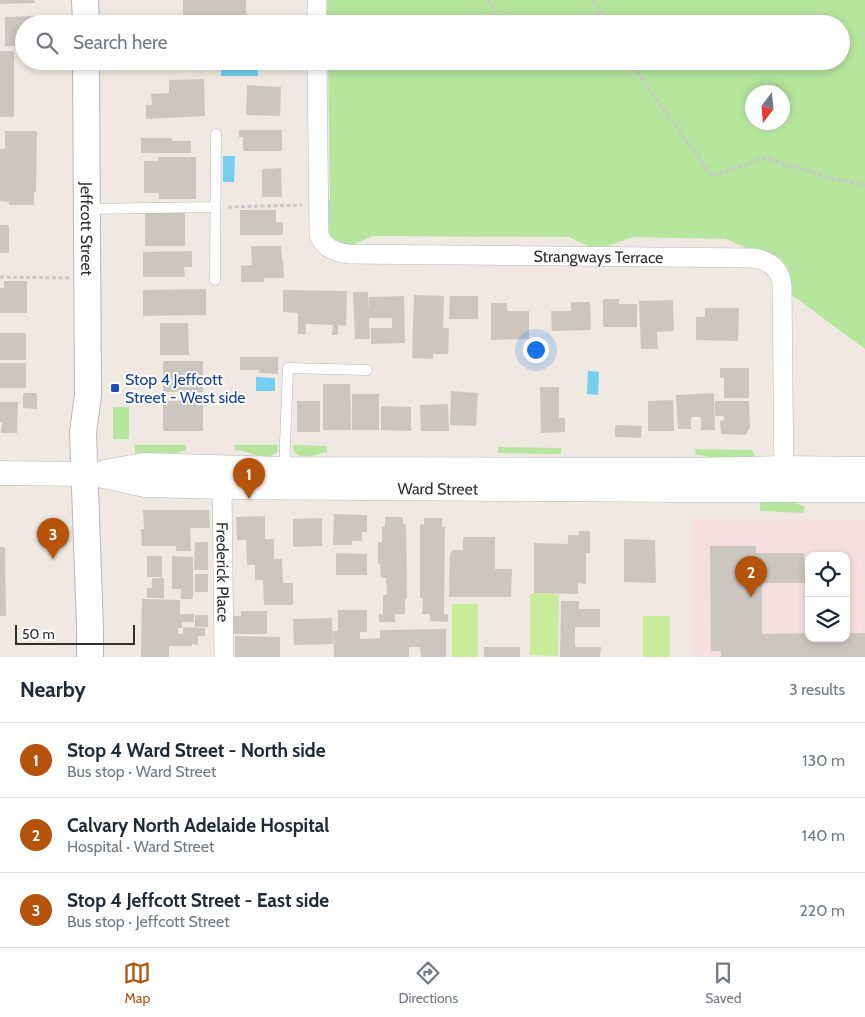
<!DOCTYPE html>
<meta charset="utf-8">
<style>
body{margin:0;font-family:Cabin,sans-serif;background:#f2f2f3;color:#1f2937}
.controls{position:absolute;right:15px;bottom:15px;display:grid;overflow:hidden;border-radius:10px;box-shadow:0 2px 8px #0003}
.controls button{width:45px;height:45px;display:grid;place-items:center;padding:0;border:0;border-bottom:1px solid #e0e1e3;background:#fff;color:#1f2937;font:25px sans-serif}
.compass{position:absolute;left:745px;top:85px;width:45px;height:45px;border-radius:50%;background:#fff;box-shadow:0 2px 8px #0003;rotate:196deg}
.scale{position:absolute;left:15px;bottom:12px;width:120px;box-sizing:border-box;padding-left:5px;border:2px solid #2e2e2e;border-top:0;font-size:14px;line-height:18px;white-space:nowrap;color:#2e2e2e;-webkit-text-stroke:4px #fff;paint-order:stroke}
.you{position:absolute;left:535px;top:349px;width:18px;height:18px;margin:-12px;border:4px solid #fff;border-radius:50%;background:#1a73e8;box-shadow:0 0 0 8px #1a73e833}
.badge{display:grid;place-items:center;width:32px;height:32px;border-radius:50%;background:#b45309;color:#fff;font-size:16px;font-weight:700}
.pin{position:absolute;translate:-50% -41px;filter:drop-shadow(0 1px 2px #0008)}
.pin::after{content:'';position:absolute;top:26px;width:18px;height:15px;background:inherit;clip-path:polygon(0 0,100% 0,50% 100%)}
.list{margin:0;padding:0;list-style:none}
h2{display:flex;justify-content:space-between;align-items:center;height:65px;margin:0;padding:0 20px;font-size:21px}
h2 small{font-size:16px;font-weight:400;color:#747a83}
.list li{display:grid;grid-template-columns:32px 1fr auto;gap:15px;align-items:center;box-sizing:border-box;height:75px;padding:0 20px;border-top:1px solid #e0e1e3}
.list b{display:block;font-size:19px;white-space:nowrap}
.list p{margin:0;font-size:16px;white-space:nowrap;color:#747a83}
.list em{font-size:16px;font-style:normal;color:#747a83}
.icon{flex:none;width:28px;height:28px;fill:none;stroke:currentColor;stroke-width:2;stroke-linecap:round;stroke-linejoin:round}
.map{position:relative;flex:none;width:865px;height:657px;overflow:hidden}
.search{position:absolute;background:#fff;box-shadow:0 2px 8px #0003;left:15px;right:15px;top:15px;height:55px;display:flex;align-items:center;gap:12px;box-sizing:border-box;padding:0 18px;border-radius:28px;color:#747a83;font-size:19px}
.sheet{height:290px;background:#fff}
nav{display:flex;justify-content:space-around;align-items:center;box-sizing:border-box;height:70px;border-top:1px solid #e0e1e3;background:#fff;font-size:14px;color:#747a83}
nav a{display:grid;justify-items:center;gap:2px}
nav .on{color:#b45309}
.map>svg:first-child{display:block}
</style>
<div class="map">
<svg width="865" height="657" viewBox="0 0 865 657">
<rect width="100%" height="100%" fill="#efe9e1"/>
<path fill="#f5dfe0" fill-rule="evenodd" d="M693,519L865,520V657H693ZM809,556H846V638H809Z"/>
<path fill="#b6e59e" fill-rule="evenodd" d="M327,0H865V349L792,295L789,272L779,259L767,252L749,249L726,239L633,237L596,250L569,237L372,236L346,248L327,237V204L330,198L328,61H841V24H327ZM752,92H782V122H752Z
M113,407H129V439H113Z
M135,445H186V450L164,456L135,455Z
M235,445H278L277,452C264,463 249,450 235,450Z
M293,445L327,446V452C316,454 303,461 294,452Z
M498,447L561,448V454L498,453Z
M695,449L752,450L756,457L716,460L701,455H696Z
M760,501H790L805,507L803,513L760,511Z"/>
<path fill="#c9ec9a" d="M534,593L559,594L558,656L530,655V594Z
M452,604H478V657H452Z
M643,616H670V657H643Z"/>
<path fill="#75cff0" d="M221,64L258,65V76H221Z
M223,156H235L234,182H223Z
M588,371L599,372L598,395L587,394Z
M256,377L275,378V391H256Z"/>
<path fill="#cbc7bf" d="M0,0H34L35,3L0,4Z
M183,0H246V16H183Z
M37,16V24H24V46H5V17Z
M0,51H14V117H0Z
M254,61H276V67H254Z
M204,79L205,116L146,119V105H152L151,94L169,93V80Z
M247,85L281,87L280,116L246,115Z
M239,130H282V151H243V137H239Z
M5,131H37L36,192H34V205H9V202L0,201V149H5Z
M141,138H172V141H191V153H141Z
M158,157H196V199H159V193H144V161H158Z
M281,168L282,197H262V169Z
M240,210H276V222H283V235H240Z
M145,212H185V246H145Z
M0,225H9V253H0Z
M251,246H281L282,261H283L284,278H264V282H241V266L252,265Z
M192,251V267H184L185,277H143V252Z
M4,281H27V313H0V288H4Z
M206,289V315L143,316V290Z
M283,290L347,291L346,326L338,325V335H332L333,325L306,324V334H298V313L283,312Z
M353,292H368L369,312V297L404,296L405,343L371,344V328H392V318H369L370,339H355Z
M414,295L444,296L443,328H449L448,354H433V359L412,358Z
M450,296H478V319H449Z
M603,299H619V304H637V327H603Z
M673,300L674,331L657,332L658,349H641L639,301Z
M571,302H590L591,330L552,331L551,311H571Z
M491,303H507V311H529V339L491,340Z
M705,308H739L738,341L696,340V317H705Z
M160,323H188L189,355H160Z
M0,333H26V360H0Z
M240,357H278V374L259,373V370H240Z
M163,361H203V392H163Z
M0,363H26V388H0Z
M720,368H749V398H724V378H720Z
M323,384H350L351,430H323Z
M540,387H559V418H565V432L541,433Z
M451,391L478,393L476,426L450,425Z
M23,393H37V409L23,408Z
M714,393L715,430H701V417H691V429H678L676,395Z
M352,394H379V430H352Z
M203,400V431H163V401Z
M673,400L674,431H648V401Z
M297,401H320V432H297Z
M715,401H749L750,427L746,435L721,434L720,421L724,420V416H715Z
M0,402H18L17,433H1L2,422H0Z
M448,404L449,431H421L420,405Z
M381,406L411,407V431L381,430Z
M615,425L642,426L641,438L615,437Z
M143,510H209L210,528H190L191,551H176V546H142L141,529H144Z
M334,514L367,515V532H362V541H352V545H333Z
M265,516V539H274V559H282L283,583H293V605H264L263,580H255V565H247L246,540H237L236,517Z
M385,517H403V524H406L407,599H405V614H395V622H379V614H383V595H387L386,578H381L380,564H378V542H382V527H385Z
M322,518V546L293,547V519Z
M424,518H442V527H445L444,614H448V622L430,621V614H422L423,598H420V524L424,525Z
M579,531H590V553H586V584L578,583V594L534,593V543L568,544V535H579Z
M463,537H495V569H512L511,597H449L450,554L453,550H463Z
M624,539L655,540L656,583L624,582Z
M195,542H208V570H194Z
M710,546H756V553H804L805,583H762V634L809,633V638H846V633H865V657H721V651H711Z
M0,547H5L6,616H0Z
M336,553L367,554V575H336Z
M147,556H162V577H147Z
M172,556L193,557V599H181V589H172Z
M195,574H208V592H195Z
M152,578H164V598H147V588H152Z
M142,599L180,600V614H194V622H182V628H178V634H183V627L205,628V636H198V645L192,644V646H169V657H141Z
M561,601H579V609H600V627H575V647H601L600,657H560Z
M338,610H367V632H360V639L380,638V630L446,629V657H421L420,647H409V657H334L333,631H338Z
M241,611H267V634H233V616H241Z
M195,615H208V627H195Z
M332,618L333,644L294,645L293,619Z
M235,636L280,637V657H235Z
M484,647H520V657H484Z"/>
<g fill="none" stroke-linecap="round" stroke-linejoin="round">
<defs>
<path id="service" d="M88,209L215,207
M215,280L216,134
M284,470L288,368L367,370"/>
<g id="minor">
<path d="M317,0V24"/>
<path id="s1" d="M317,61L319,235C324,248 335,252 348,254L753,258C769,260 781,269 782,286L784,481"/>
<path id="s2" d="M222,487L224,657"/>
</g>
<g id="tertiary">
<path d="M105,472L144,465L284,469L682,470L784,468L865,469"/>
<path d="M0,473L85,474"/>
<path id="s3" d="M94,474L145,485L222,487L682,490H865"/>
</g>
<g id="secondary">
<path d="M85,0L86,24"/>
<path id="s4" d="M86,61L88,395L83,432L90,628V657"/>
</g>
</defs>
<use href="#service" stroke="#b4b7c1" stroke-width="11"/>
<use href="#minor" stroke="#b4b7c1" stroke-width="20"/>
<use href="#tertiary" stroke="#b4b7c1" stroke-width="25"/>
<use href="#secondary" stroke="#b4b7c1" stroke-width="28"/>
<path stroke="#c9c9c9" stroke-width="3" stroke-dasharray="4 2.5" stroke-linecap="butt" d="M488,0L497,12
M593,0L606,24
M629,61L712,176L764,158L834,179L865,185
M228,207L302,205
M0,277L69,278"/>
<use href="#service" stroke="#fff" stroke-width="10"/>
<use href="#minor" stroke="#fff" stroke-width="19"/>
<use href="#tertiary" stroke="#fff" stroke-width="24"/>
<use href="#secondary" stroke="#fff" stroke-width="26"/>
</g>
<rect fill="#1a4fb4" stroke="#fff" stroke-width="2" x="110" y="383" width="10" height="10" rx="2.5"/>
<g text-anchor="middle" stroke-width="4" stroke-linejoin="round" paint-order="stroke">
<g font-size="16" fill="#2e2e2e" stroke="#fff">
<text dy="6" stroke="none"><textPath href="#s4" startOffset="168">Jeffcott Street</textPath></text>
<text dy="6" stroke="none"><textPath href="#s1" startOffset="461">Strangways Terrace</textPath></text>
<text dy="6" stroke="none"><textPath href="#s3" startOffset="345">Ward Street</textPath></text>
<text dy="6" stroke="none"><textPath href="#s2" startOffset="85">Frederick Place</textPath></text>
</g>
<g font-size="16" fill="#164399" stroke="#fff" text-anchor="start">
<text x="125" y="385">Stop 4 Jeffcott<tspan x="125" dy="18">Street - West side</tspan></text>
</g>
</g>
</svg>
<div class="controls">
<button><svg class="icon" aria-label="locate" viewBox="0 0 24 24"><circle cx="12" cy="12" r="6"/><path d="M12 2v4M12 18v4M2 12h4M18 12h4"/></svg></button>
<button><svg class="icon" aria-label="layers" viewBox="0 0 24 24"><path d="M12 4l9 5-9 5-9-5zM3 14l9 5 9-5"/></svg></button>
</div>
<svg class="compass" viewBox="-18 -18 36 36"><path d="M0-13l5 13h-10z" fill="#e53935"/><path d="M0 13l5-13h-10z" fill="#747a83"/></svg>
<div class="scale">50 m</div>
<div class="you"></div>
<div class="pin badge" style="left:249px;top:499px">1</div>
<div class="pin badge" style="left:751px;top:597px">2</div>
<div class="pin badge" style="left:53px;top:559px">3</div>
<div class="search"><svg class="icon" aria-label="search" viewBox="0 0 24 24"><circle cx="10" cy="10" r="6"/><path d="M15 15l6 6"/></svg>Search here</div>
</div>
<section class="sheet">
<h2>Nearby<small>3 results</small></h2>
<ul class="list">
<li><span class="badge">1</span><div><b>Stop 4 Ward Street - North side</b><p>Bus stop · Ward Street</p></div><em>130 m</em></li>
<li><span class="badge">2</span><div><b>Calvary North Adelaide Hospital</b><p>Hospital · Ward Street</p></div><em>140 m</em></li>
<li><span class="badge">3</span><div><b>Stop 4 Jeffcott Street - East side</b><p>Bus stop · Jeffcott Street</p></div><em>220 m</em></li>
</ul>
</section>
<nav>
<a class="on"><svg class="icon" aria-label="map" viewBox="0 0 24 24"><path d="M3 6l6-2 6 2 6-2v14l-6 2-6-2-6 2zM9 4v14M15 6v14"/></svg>Map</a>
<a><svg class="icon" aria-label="directions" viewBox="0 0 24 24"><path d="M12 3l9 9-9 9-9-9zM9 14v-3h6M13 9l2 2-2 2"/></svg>Directions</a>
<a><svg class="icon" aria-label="saved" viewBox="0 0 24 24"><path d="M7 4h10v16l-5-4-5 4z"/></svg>Saved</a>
</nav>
